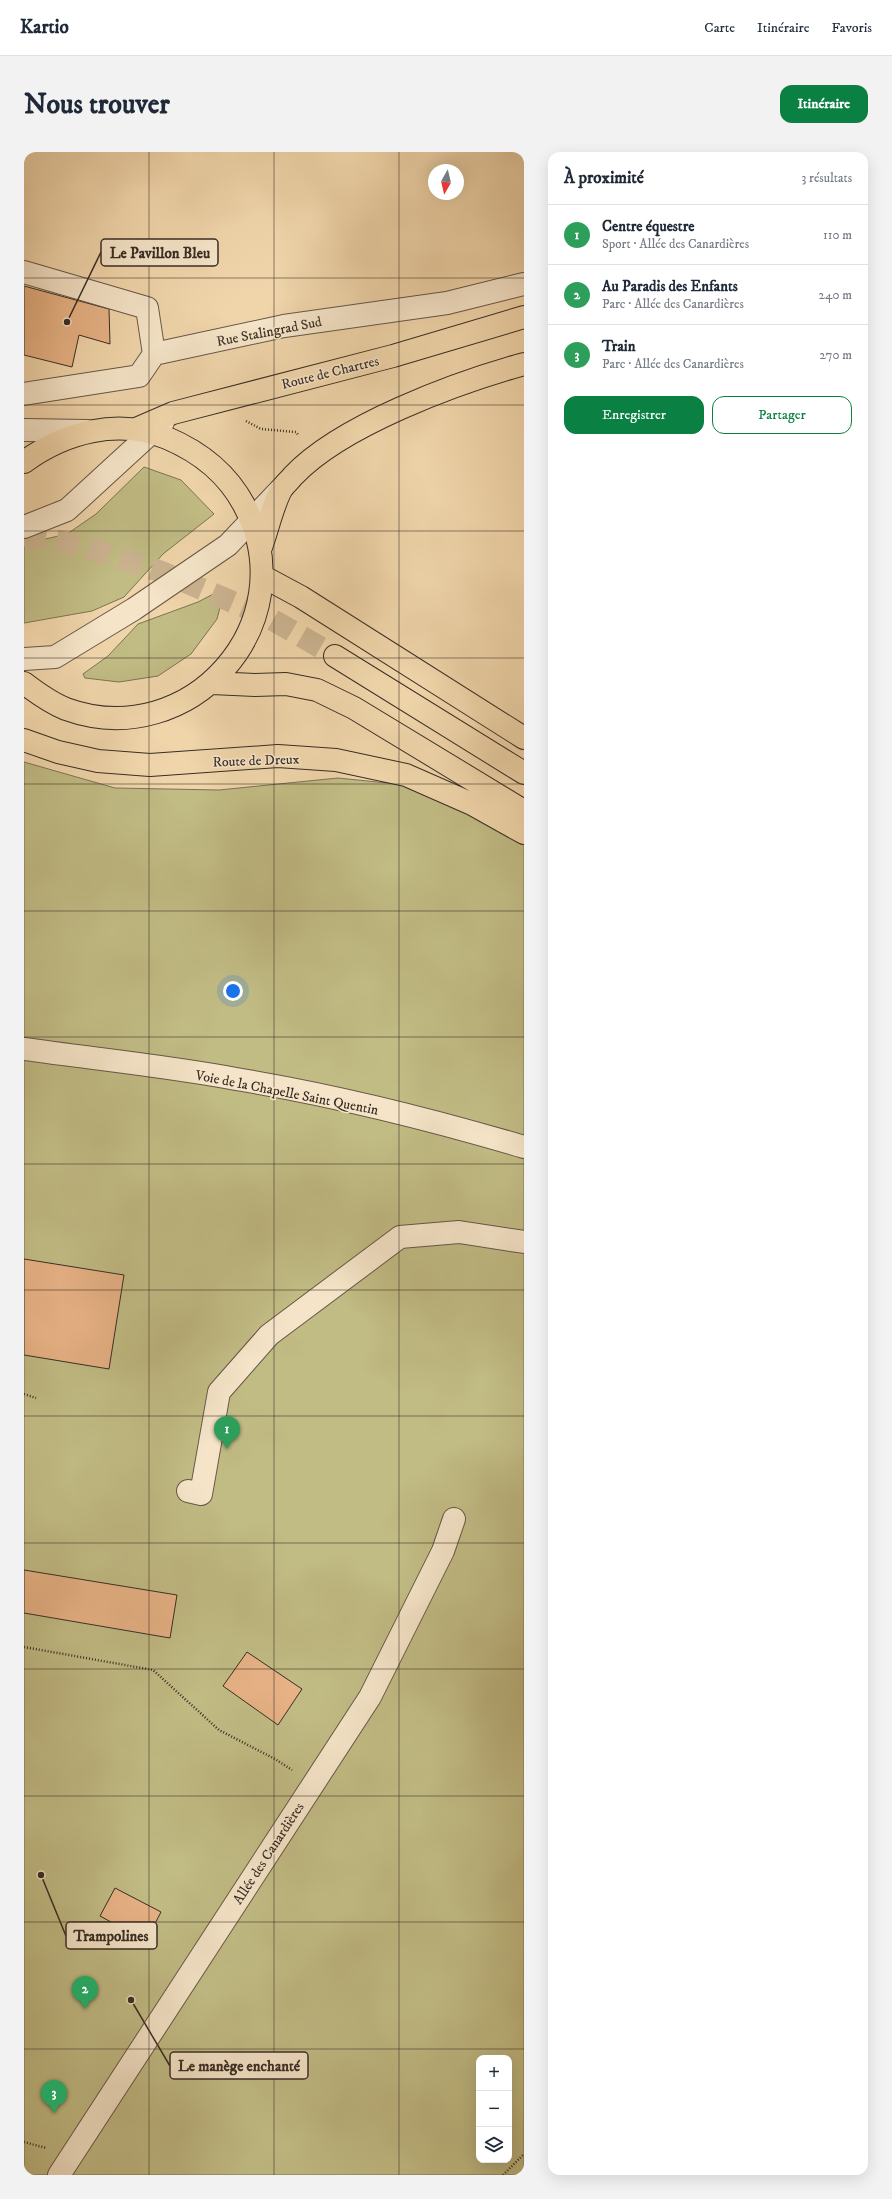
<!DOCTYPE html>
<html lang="fr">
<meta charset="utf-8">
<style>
body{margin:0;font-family:"IM FELL DW Pica",serif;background:#f2f2f3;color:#1f2937}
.controls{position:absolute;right:12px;bottom:12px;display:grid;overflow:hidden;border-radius:8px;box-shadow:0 4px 16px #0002}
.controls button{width:36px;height:36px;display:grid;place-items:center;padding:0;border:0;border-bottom:1px solid #e0e1e3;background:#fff;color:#1f2937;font:20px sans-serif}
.compass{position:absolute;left:404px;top:12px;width:36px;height:36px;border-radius:50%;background:#fff;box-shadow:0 4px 16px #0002;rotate:188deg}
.you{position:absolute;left:209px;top:839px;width:14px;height:14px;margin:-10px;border:3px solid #fff;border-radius:50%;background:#1a73e8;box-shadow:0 0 0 6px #1a73e833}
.badge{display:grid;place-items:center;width:26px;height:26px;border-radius:50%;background:#0b8043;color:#fff;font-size:13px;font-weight:700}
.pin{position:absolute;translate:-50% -33px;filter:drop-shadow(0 1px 2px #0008)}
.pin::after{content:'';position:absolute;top:21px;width:14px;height:12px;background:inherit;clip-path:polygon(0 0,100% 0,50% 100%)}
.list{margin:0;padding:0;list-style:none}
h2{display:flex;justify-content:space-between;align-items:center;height:52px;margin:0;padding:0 16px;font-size:17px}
h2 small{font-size:13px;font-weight:400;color:#747a83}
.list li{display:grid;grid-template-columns:26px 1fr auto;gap:12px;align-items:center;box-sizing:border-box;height:60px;padding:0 16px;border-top:1px solid #e0e1e3}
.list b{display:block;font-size:15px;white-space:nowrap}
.list p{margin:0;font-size:13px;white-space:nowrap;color:#747a83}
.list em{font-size:13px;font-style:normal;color:#747a83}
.actions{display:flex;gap:8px;padding:12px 16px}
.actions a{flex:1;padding:9px 0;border:1px solid #0b8043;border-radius:12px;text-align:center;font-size:14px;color:#0b8043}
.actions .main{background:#0b8043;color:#fff}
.icon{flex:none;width:22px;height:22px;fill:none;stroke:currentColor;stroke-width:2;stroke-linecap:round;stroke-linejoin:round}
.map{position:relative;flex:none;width:500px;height:2023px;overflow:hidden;border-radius:12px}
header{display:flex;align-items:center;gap:24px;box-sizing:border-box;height:56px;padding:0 20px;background:#fff;border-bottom:1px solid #e0e1e3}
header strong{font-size:19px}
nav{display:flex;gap:22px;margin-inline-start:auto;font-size:14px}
.intro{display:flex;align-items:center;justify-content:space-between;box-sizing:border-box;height:96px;padding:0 24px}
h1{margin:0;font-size:28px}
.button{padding:10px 18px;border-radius:12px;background:#0b8043;color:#fff;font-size:14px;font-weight:700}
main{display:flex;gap:24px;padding:0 24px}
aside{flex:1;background:#fff;border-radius:12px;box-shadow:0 4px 16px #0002}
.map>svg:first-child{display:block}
</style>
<header>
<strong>Kartio</strong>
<nav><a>Carte</a><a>Itinéraire</a><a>Favoris</a></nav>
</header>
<div class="intro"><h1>Nous trouver</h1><a class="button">Itinéraire</a></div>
<main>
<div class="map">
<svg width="500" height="2023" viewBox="0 0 500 2023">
<rect width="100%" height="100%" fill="#f0d5aa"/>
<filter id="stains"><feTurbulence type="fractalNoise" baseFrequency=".005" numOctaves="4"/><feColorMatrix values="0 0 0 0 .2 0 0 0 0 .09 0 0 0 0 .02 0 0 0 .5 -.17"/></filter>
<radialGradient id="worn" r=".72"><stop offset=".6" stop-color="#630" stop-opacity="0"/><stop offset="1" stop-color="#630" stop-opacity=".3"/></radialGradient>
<path fill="#c1bb84" stroke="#7c7455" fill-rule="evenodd" d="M120,315L157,328L190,362L139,402L100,445L68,459L0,471V392L43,382L72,362Z
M201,436L193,467L167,502L134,524L95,530L61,526L59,522L84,504L114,472L174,450Z
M0,610L91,636L195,638L314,626L413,636L500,685V2023H0ZM455,1906H485V2008H455Z"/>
<path fill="#e7b285" stroke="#382d26" d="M0,134L85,157L86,192L55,183L48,215L0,203Z
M0,1107L100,1123L85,1217L0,1203Z
M0,1418L153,1443L146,1486L0,1461Z
M223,1500L278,1537L254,1573L199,1534Z
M91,1736L137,1760L122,1789L76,1764Z"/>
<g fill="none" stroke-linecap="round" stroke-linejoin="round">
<path stroke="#cbb390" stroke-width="22" stroke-dasharray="22 11" stroke-linecap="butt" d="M0,383L53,393L135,419L242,464L311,504"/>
<defs>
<path id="minor" d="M0,120L123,156L130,202
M0,242L115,224L130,202L260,174L423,151L500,132
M0,278L63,279
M0,375L43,358L139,270
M0,507L31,505L110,457L204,393L257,337
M0,897C71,907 142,914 212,927C309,943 406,967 500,995
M164,1339L177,1342L195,1240L245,1183L376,1085L435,1080L500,1090
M35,2023L346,1545L419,1399L430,1367"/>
<path id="major" d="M112,277L149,261L369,204L500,165
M0,310C41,280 94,266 143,286C176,300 203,321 220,353C283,470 166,602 42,557C27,551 13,541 0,531
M236,398C243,380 248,355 257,338C260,333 265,329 269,324C317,273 432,231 500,212
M238,424L277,445L500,586
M311,504L500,621
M188,531L231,533L262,532L293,538L330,556L500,659
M0,588L34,600L74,609L126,613L254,604L312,608L382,623L448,652L500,681"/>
</defs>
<use href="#minor" stroke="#665747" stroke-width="24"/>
<use href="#major" stroke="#382d26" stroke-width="24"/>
<path stroke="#382d26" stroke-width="2.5" stroke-dasharray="1 2" stroke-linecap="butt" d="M222,269L237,277L272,280L275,284
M0,1242L12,1246
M0,1495L129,1518L195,1578L251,1607L268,1618
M0,1990L22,1996
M479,2023L500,2002"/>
<use href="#minor" stroke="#f5e4c8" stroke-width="22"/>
<use href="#major" stroke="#f0d5aa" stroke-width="22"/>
</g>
<path fill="none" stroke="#382d26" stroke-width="1" stroke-opacity="0.55" d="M125,0V2023M250,0V2023M375,0V2023M0,126H500M0,253H500M0,379H500M0,506H500M0,632H500M0,759H500M0,885H500M0,1012H500M0,1138H500M0,1264H500M0,1391H500M0,1517H500M0,1644H500M0,1770H500M0,1897H500"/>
<g text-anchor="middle" stroke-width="3" stroke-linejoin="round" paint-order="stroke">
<g font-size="14" fill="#382d26" stroke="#f5e4c8">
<text transform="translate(245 179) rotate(-11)" y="5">Rue Stalingrad Sud</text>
<text transform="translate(306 220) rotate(-14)" y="5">Route de Chartres</text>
<text transform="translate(232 608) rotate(-2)" y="5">Route de Dreux</text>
<text transform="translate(263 940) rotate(11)" y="5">Voie de la Chapelle Saint Quentin</text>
<text transform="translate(244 1701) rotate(-57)" y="5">Allée des Canardières</text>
</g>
</g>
<path fill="none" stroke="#382d26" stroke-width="1.5" d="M43 170L77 100M17 1723L42 1784M107 1848L146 1914"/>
<g fill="#382d26" stroke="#f5e4c8" stroke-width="1.5">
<circle cx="43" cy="170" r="4"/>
<circle cx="17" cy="1723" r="4"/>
<circle cx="107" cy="1848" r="4"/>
</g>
<g fill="#f5e4c8" stroke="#382d26" stroke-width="1.5">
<rect x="77" y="87" width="117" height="27" rx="4"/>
<rect x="42" y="1770" width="91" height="27" rx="4"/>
<rect x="146" y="1900" width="138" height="27" rx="4"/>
</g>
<g font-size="15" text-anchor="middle" font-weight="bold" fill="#382d26">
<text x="136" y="106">Le Pavillon Bleu</text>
<text x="87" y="1789">Trampolines</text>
<text x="215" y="1919">Le manège enchanté</text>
</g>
<rect width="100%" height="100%" filter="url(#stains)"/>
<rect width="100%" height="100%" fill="url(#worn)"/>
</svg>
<div class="controls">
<button>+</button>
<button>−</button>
<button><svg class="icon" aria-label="layers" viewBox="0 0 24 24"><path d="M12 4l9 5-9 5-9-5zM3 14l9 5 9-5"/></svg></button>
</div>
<svg class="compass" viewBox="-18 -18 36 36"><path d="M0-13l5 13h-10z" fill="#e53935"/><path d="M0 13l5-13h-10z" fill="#747a83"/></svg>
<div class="you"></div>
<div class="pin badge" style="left:203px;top:1297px;background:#2e9e5b">1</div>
<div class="pin badge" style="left:61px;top:1857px;background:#2e9e5b">2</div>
<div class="pin badge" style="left:30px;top:1961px;background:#2e9e5b">3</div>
</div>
<aside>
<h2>À proximité<small>3 résultats</small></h2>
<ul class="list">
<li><span class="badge" style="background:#2e9e5b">1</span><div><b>Centre équestre</b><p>Sport · Allée des Canardières</p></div><em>110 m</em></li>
<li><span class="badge" style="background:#2e9e5b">2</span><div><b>Au Paradis des Enfants</b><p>Parc · Allée des Canardières</p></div><em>240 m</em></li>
<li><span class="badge" style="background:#2e9e5b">3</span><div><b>Train</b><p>Parc · Allée des Canardières</p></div><em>270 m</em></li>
</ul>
<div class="actions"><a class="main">Enregistrer</a><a>Partager</a></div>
</aside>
</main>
